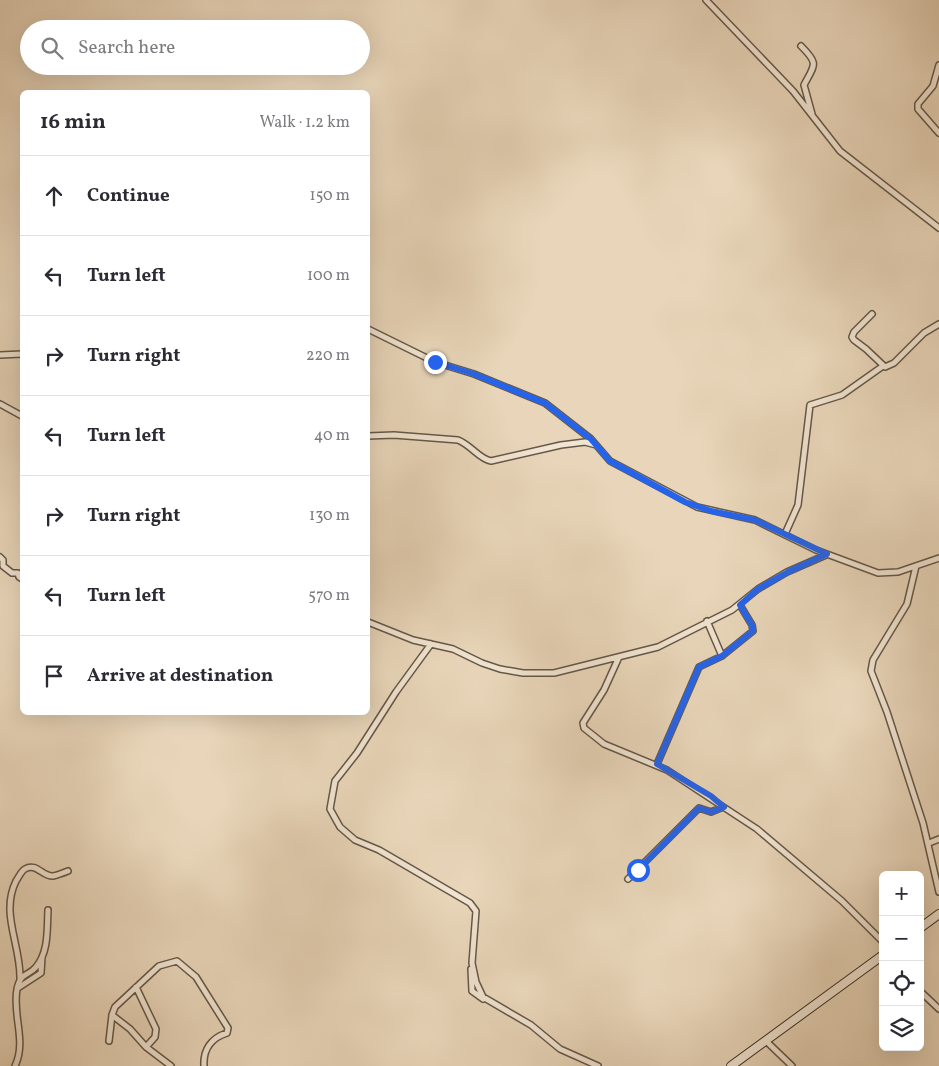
<!DOCTYPE html>
<meta charset="utf-8">
<style>
body{margin:0;font-family:Vollkorn,serif;background:#f7f7f7;color:#2b2b33}
.controls{position:absolute;right:15px;bottom:15px;display:grid;overflow:hidden;border-radius:8px;box-shadow:0 5px 20px #0002}
.controls button{width:45px;height:45px;display:grid;place-items:center;padding:0;border:0;border-bottom:1px solid #e1e1e2;background:#fff;color:#2b2b33;font:25px sans-serif}
.stop{position:absolute;width:15px;height:15px;margin:-11px;border:4px solid #2563eb;border-radius:50%;background:#fff}
.stop.end{background:#2563eb;border-color:#fff;box-shadow:0 1px 5px #0008}
.list{margin:0;padding:0;list-style:none}
h2{display:flex;justify-content:space-between;align-items:center;height:65px;margin:0;padding:0 20px;font-size:21px}
h2 small{font-size:16px;font-weight:400;color:#7c7c81}
.list li{display:grid;grid-template-columns:32px 1fr auto;gap:15px;align-items:center;box-sizing:border-box;height:80px;padding:0 20px;border-top:1px solid #e1e1e2}
.list b{display:block;font-size:19px;white-space:nowrap}
.list em{font-size:16px;font-style:normal;color:#7c7c81}
.icon{flex:none;width:28px;height:28px;fill:none;stroke:currentColor;stroke-width:2;stroke-linecap:round;stroke-linejoin:round}
.map{position:relative;flex:none;width:939px;height:1066px;overflow:hidden}
.search{position:absolute;background:#fff;box-shadow:0 5px 20px #0002;left:20px;top:20px;width:350px;height:55px;display:flex;align-items:center;gap:12px;box-sizing:border-box;padding:0 18px;border-radius:28px;color:#7c7c81;font-size:19px}
.panel{position:absolute;background:#fff;box-shadow:0 5px 20px #0002;left:20px;top:90px;width:350px;height:625px;border-radius:8px}
.map>svg:first-child{display:block}
</style>
<div class="map">
<svg width="939" height="1066" viewBox="0 0 939 1066">
<rect width="100%" height="100%" fill="#e9d6ba"/>
<filter id="stains"><feTurbulence type="fractalNoise" baseFrequency=".004" numOctaves="4"/><feColorMatrix values="0 0 0 0 .2 0 0 0 0 .09 0 0 0 0 .02 0 0 0 .5 -.17"/></filter>
<radialGradient id="worn" r=".72"><stop offset=".6" stop-color="#630" stop-opacity="0"/><stop offset="1" stop-color="#630" stop-opacity=".3"/></radialGradient>
<g fill="none" stroke-linecap="round" stroke-linejoin="round">
<defs>
<path id="street" d="M706,0L793,91L840,151L939,228
M801,46C819,64 815,64 804,85L812,114
M939,65L933,86L918,104V109L939,133
M872,314L854,332L852,337L854,340L866,349L885,367L894,363L924,333L939,324
M368,329L435,362L474,374L545,403L591,439L610,461L697,507L755,520L816,550L878,573L898,572L939,558
M0,355L22,354
M0,404L22,416
M368,436L394,435L458,440C471,445 479,459 491,461L561,445L585,442L596,445
M785,534L798,505L810,405L842,395L883,366
M0,557L3,560V566L12,573H18L19,577L22,579
M916,566L907,604L873,660L871,671L887,712L923,823L939,892
M707,621L722,656
M368,622L413,640L453,649L482,663L500,669L523,673H554L658,647L732,610L758,589L787,572L826,555
M431,644L396,692L357,753L335,781L330,809L340,827L355,840L379,850L470,903L476,911L472,963L476,982L483,997L531,1025L560,1049L598,1066
M619,657L604,690L583,723L584,728L604,744L667,770L757,829L842,901L883,942
M657,764L699,667L722,656L753,631L752,625L740,605
M929,843L939,839
M628,879L699,808L711,812L723,807
M471,969L472,991L483,999
M20,979C21,945 0,914 16,881C19,877 21,871 25,869C36,862 43,877 53,876C58,875 63,873 68,871
M136,987L156,1029L155,1037L146,1047
M18,988L41,973L42,957
M920,991L939,1009
M112,1015L130,1029L146,1047L171,1066
M109,1041L112,1015L115,1007L159,966L177,961L196,977L228,1028L227,1033C211,1038 203,1050 204,1066
M766,1041L792,1066
M15,1066C27,1041 12,1015 17,989C21,971 28,977 36,967C49,952 47,928 48,910"/>
<path id="secondary" d="M920,928L939,914
M731,1066L883,955"/>
</defs>
<use href="#street" stroke="#655847" stroke-width="8"/>
<use href="#secondary" stroke="#392e21" stroke-width="10"/>
<use href="#street" stroke="#f1e4d2" stroke-width="5"/>
<use href="#secondary" stroke="#f1e4d2" stroke-width="8"/>
</g>
<g fill="none" stroke-linecap="round" stroke-linejoin="round">
<path stroke="#2563eb" stroke-width="6" d="M435,362L474,374L545,403L591,439L610,461L685,502L711,511L755,520L827,554L788,572L758,589L740,605L752,625L753,631L722,656L699,667L657,764L711,796L724,807L711,812L699,808L638,870"/>
</g>
<rect width="100%" height="100%" filter="url(#stains)"/>
<rect width="100%" height="100%" fill="url(#worn)"/>
</svg>
<div class="controls">
<button>+</button>
<button>−</button>
<button><svg class="icon" aria-label="locate" viewBox="0 0 24 24"><circle cx="12" cy="12" r="6"/><path d="M12 2v4M12 18v4M2 12h4M18 12h4"/></svg></button>
<button><svg class="icon" aria-label="layers" viewBox="0 0 24 24"><path d="M12 4l9 5-9 5-9-5zM3 14l9 5 9-5"/></svg></button>
</div>
<div class="stop" style="left:638px;top:870px"></div>
<div class="stop end" style="left:435px;top:362px"></div>
<div class="search"><svg class="icon" aria-label="search" viewBox="0 0 24 24"><circle cx="10" cy="10" r="6"/><path d="M15 15l6 6"/></svg>Search here</div>
<section class="panel">
<h2>16 min<small>Walk · 1.2 km</small></h2>
<ul class="list">
<li><svg class="icon" aria-label="ahead" viewBox="0 0 24 24"><path d="M12 20V5M6 11l6-6 6 6"/></svg><div><b>Continue</b></div><em>150 m</em></li>
<li><svg class="icon" aria-label="left" viewBox="0 0 24 24"><path d="M17 20v-9H6M10 6l-5 5 5 5"/></svg><div><b>Turn left</b></div><em>100 m</em></li>
<li><svg class="icon" aria-label="right" viewBox="0 0 24 24"><path d="M7 20v-9h11M14 6l5 5-5 5"/></svg><div><b>Turn right</b></div><em>220 m</em></li>
<li><svg class="icon" aria-label="left" viewBox="0 0 24 24"><path d="M17 20v-9H6M10 6l-5 5 5 5"/></svg><div><b>Turn left</b></div><em>40 m</em></li>
<li><svg class="icon" aria-label="right" viewBox="0 0 24 24"><path d="M7 20v-9h11M14 6l5 5-5 5"/></svg><div><b>Turn right</b></div><em>130 m</em></li>
<li><svg class="icon" aria-label="left" viewBox="0 0 24 24"><path d="M17 20v-9H6M10 6l-5 5 5 5"/></svg><div><b>Turn left</b></div><em>570 m</em></li>
<li><svg class="icon" aria-label="arrive" viewBox="0 0 24 24"><path d="M6 21V4h12l-3 4 3 4H6"/></svg><div><b>Arrive at destination</b></div></li>
</ul>
</section>
</div>
